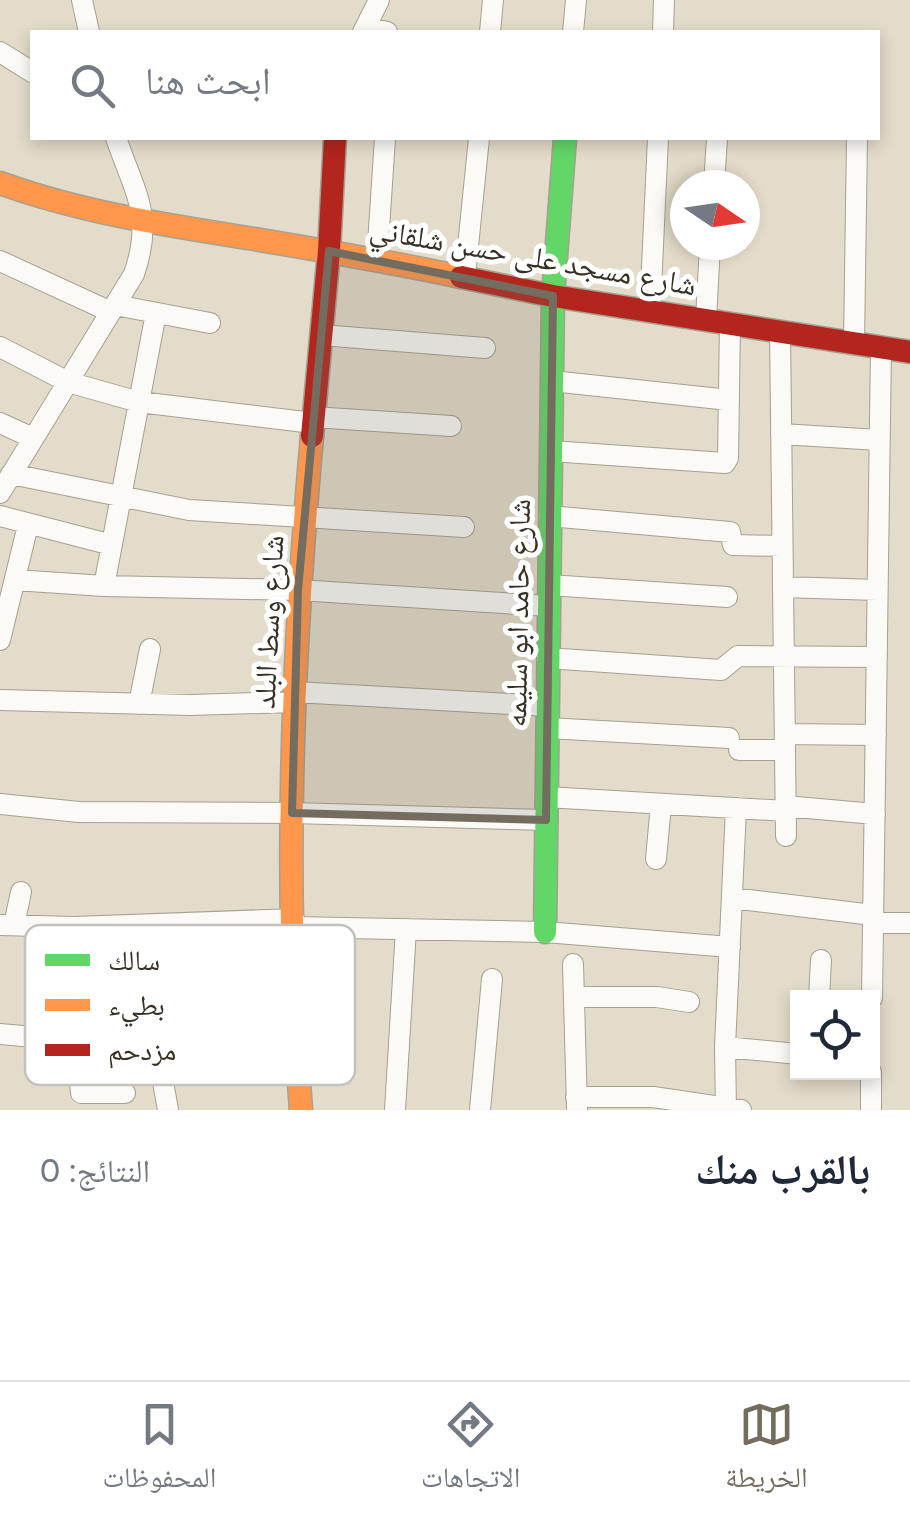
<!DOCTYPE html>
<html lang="ar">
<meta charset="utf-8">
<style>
body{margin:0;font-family:"Varela Round","Noto Naskh Arabic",sans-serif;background:#f2f2f3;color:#1f2937;direction:rtl}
.controls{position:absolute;right:30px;bottom:30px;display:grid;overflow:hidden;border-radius:0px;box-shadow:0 5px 15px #0003}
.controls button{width:90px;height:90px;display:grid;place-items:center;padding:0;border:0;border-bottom:2px solid #e0e1e3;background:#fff;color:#1f2937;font:50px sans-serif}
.compass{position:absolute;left:670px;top:170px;width:90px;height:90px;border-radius:50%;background:#fff;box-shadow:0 5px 15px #0003;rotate:103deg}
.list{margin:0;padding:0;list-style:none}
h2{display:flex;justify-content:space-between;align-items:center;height:130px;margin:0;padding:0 40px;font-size:42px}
h2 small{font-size:32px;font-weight:400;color:#747a83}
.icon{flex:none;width:55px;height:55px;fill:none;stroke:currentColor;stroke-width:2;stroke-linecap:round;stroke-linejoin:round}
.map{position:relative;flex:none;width:910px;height:1110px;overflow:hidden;direction:ltr}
.search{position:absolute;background:#fff;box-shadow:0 5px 15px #0003;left:30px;right:30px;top:30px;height:110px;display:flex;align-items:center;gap:25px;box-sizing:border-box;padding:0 35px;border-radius:0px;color:#747a83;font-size:38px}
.sheet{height:270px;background:#fff}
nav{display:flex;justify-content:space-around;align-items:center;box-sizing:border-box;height:140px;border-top:2px solid #e0e1e3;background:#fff;font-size:28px;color:#747a83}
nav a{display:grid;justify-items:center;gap:5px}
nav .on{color:#746d5f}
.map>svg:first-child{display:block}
</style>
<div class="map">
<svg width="910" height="1110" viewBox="0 0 910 1110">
<rect width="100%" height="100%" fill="#e4dcca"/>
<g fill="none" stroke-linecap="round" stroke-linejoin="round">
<defs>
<path id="street" d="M82,0L89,32
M366,27L387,32
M363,32L379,0
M490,32L493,0
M573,32L576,0
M663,32L664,0
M0,52L32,72
M714,185L717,138
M377,259L385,138
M0,261L111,312
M465,276L479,138
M115,305L210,323
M650,310L658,138
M706,319L710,245
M780,331L786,836
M321,335L485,348
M854,343L857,138
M0,347L68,382L139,402L313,423
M552,381L729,400
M313,417L451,426
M0,423L33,438
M781,434L879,440
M551,451L725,463L728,458L730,323
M11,474L189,510L464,527
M0,493L134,274C154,216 135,193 116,138
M0,516L112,545
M549,516L730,532L733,545L782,546
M15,580L104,586L298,590L548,606
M549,585L727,597
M104,586L156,313
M783,587L877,590
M0,640L28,525
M547,658L721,670L738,656L877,657
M295,692L547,706
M0,700L190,705L295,702
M139,704L150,649
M547,728L729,738
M785,734L876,735
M739,750H785
M546,797L786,811
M0,804L79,812L292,813L546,820
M785,806L875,814
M656,859L661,804
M732,898L873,915
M873,923H910
M0,925L74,927L294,919
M14,925L21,892
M294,927L545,932L730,947
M573,964L577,1108
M574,997H657L689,1002
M819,998L821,960
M872,998L881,347
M0,1034L45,1038L295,1035
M155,1037L168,1110
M76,1038L81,1093H125
M725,1047L798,1054
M576,1097H653L741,1110
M395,1110L406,929
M480,1110L492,979
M726,1110L725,1047L736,808
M871,1110V1072"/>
<path id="fast" d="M545,932L553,296L565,138"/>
<path id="slow" d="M0,183C80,212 165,225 248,238C320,250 391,262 461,277
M301,1110C283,886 292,660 312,436"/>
<path id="jam" d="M461,277L553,296L910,352
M312,436L329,251L335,138"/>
</defs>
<use href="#street" stroke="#a6a092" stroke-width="22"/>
<use href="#fast" stroke="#a6a092" stroke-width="25"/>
<use href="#slow" stroke="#a6a092" stroke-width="25"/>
<use href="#jam" stroke="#a6a092" stroke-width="25"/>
<use href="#street" stroke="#fbfaf7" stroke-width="20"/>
<use href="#fast" stroke="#63d668" stroke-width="22"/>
<use href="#slow" stroke="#ff974d" stroke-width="22"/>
<use href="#jam" stroke="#b3261e" stroke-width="22"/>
</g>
<path fill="#746d5f" fill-opacity="0.2" stroke="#746d5f" stroke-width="8" stroke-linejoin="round" d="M329,251L553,296L546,820L292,813L298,590Z"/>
<g text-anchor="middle" stroke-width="10" stroke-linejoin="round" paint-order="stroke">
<g font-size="30" fill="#373125" stroke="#fff">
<text transform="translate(533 257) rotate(10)" y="10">شارع مسجد على حسن شلقاني</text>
<text transform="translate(518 613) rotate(-89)" y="10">شارع حامد ابو سليمه</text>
<text transform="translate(269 622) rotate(-87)" y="10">شارع وسط البلد</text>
</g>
</g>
<rect x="25" y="925" width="330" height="160" rx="15" fill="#fff" stroke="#c3c1be" stroke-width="2.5"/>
<rect x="45" y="954" width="45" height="12" fill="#63d668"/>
<rect x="45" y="999" width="45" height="12" fill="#ff974d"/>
<rect x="45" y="1044" width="45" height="12" fill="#b3261e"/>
<g font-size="28" fill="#373125">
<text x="108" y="970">سالك</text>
<text x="108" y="1015">بطيء</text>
<text x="108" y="1060">مزدحم</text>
</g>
</svg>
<div class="controls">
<button><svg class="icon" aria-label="locate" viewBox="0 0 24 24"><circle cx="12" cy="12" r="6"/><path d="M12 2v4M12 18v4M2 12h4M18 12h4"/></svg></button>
</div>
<svg class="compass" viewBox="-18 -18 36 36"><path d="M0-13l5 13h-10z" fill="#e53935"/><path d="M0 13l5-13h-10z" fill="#747a83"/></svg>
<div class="search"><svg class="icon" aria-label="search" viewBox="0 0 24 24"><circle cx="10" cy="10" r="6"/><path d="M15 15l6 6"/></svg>ابحث هنا</div>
</div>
<section class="sheet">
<h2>بالقرب منك<small>النتائج: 0</small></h2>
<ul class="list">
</ul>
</section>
<nav>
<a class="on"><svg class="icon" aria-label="map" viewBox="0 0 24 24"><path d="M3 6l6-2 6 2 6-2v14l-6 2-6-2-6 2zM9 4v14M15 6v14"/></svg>الخريطة</a>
<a><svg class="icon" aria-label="directions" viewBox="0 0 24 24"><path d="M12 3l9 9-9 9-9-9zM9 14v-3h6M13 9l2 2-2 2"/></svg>الاتجاهات</a>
<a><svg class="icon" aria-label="saved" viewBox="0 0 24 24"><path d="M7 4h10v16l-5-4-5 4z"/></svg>المحفوظات</a>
</nav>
